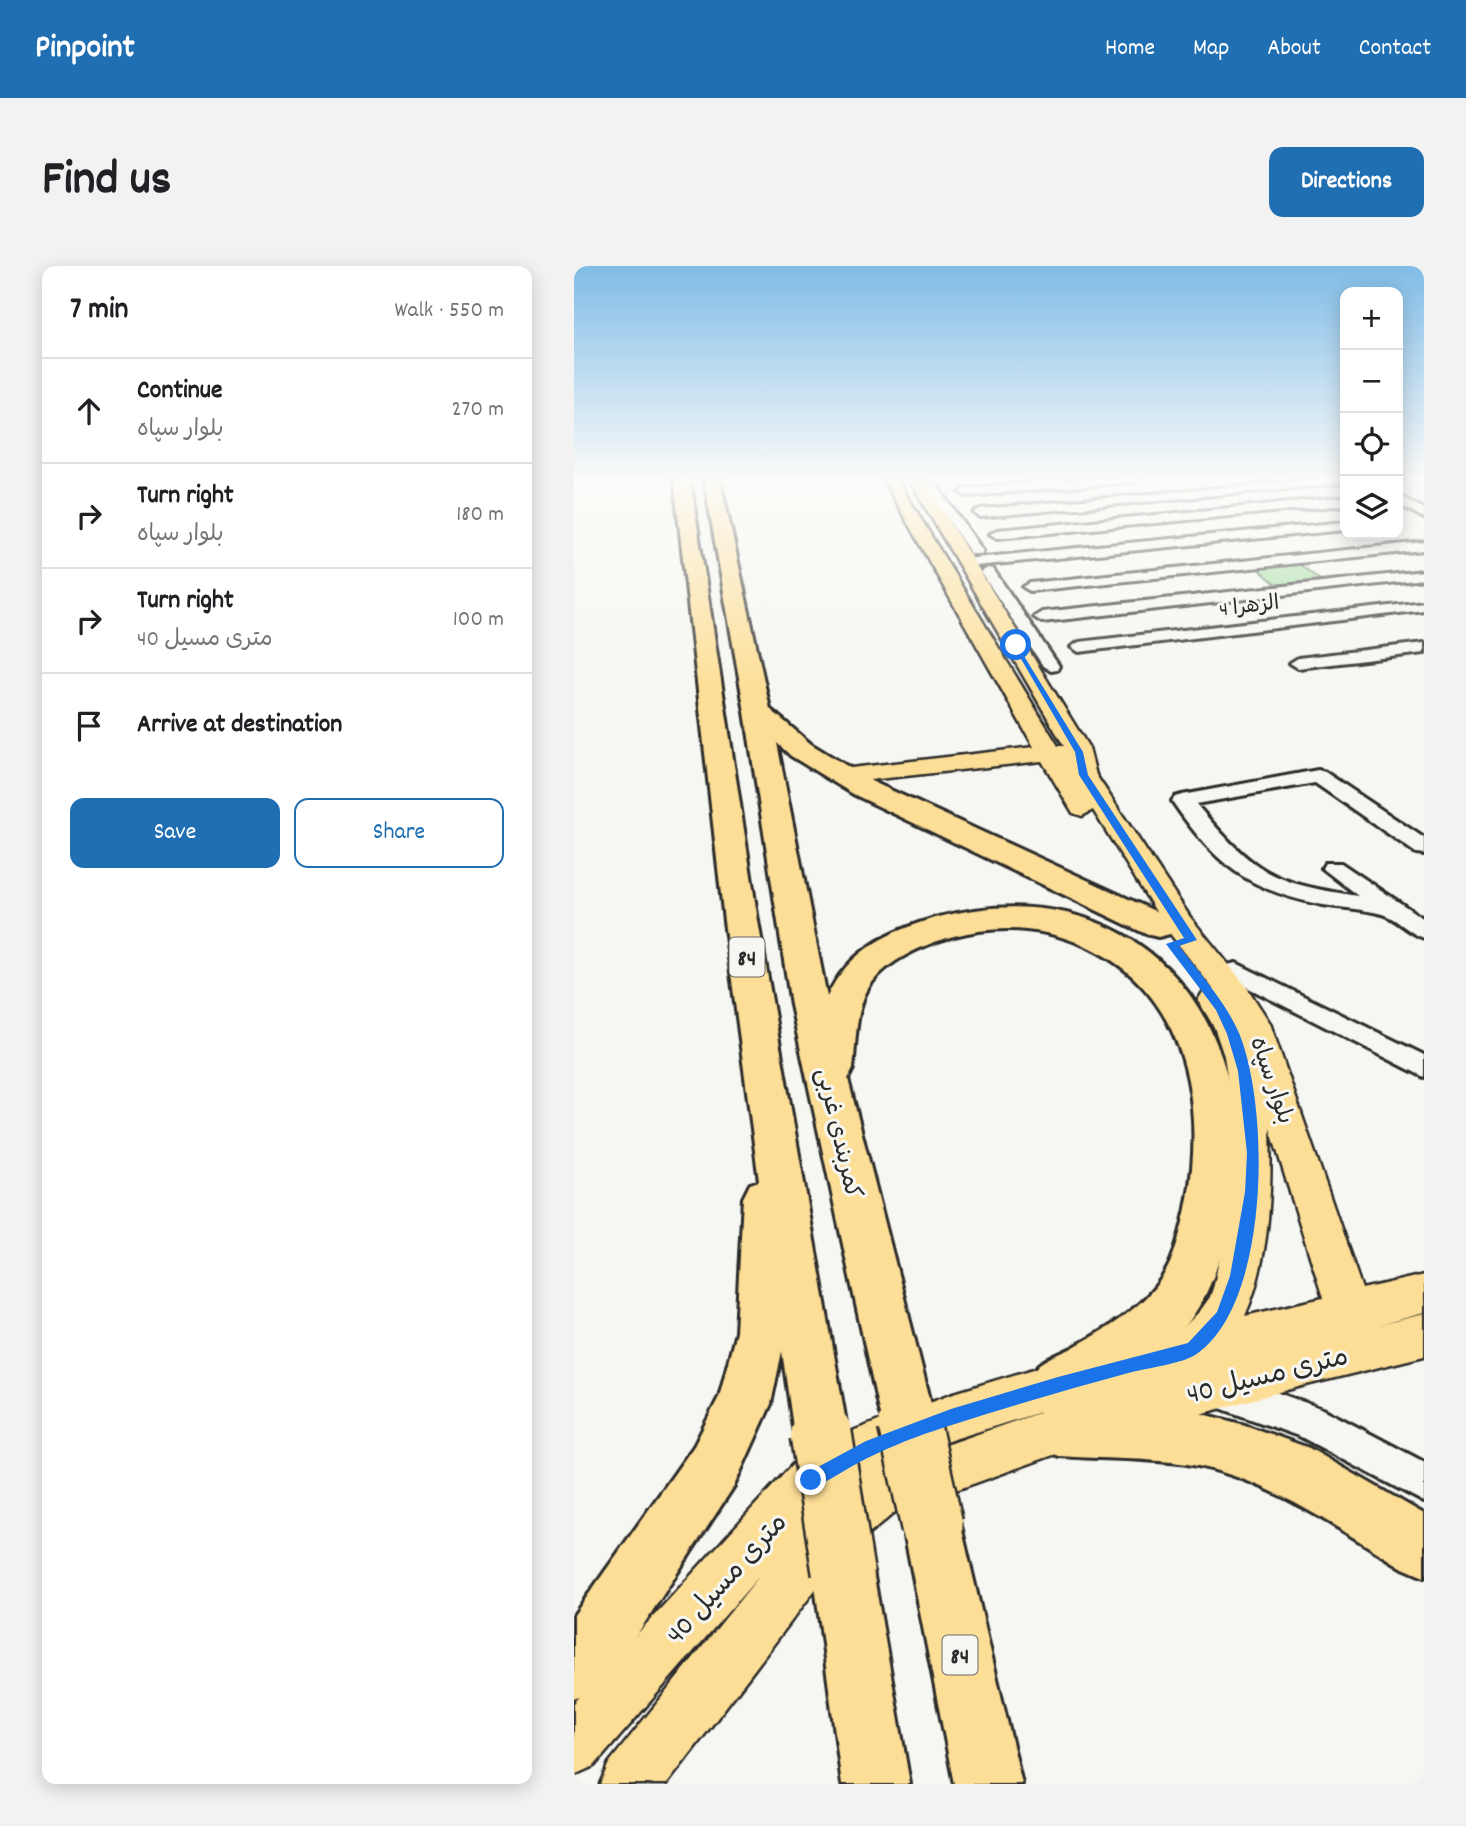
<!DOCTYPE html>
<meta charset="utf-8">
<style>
body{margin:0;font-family:Dekko,"Playpen Sans Arabic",sans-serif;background:#f2f2f2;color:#202124}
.controls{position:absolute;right:21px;top:21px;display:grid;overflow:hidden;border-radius:14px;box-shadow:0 4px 18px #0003}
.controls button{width:63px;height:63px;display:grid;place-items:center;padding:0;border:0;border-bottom:2px solid #e0e0e0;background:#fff;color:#202124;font:35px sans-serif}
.stop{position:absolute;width:21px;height:21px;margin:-16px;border:5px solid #1a73e8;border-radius:50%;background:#fff}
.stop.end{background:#1a73e8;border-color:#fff;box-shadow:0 2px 7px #0008}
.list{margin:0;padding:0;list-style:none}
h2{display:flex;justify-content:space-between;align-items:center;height:91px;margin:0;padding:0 28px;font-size:30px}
h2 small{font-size:23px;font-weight:400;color:#757577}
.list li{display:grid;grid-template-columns:46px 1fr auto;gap:21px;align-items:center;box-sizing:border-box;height:105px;padding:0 28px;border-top:2px solid #e0e0e0}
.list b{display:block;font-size:26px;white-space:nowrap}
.list p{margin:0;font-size:23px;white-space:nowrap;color:#757577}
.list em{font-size:23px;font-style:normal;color:#757577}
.actions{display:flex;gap:14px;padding:21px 28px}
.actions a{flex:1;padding:16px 0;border:2px solid #1f6fb2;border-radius:14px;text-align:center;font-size:24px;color:#1f6fb2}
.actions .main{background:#1f6fb2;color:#fff}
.icon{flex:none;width:38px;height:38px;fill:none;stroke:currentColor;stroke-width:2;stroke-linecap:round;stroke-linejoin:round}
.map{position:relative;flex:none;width:850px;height:1518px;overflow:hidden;border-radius:14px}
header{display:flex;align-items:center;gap:42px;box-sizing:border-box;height:98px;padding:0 35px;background:#1f6fb2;color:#fff}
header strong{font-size:33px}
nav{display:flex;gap:38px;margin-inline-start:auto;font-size:24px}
.intro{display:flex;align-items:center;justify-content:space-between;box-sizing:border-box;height:168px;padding:0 42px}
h1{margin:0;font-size:49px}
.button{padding:18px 32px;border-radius:14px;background:#1f6fb2;color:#fff;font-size:24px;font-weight:700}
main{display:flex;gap:42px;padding:0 42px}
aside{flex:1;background:#fff;border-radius:14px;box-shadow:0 4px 18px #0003}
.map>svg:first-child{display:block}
</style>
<header>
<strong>Pinpoint</strong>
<nav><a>Home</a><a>Map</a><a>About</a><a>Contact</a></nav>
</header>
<div class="intro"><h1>Find us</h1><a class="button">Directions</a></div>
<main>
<aside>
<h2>7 min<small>Walk · 550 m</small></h2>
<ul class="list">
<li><svg class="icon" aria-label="ahead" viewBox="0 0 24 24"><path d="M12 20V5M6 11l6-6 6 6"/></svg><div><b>Continue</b><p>بلوار سپاه</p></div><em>270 m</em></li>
<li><svg class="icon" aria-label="right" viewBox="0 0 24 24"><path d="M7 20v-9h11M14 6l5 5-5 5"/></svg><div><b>Turn right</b><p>بلوار سپاه</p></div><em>180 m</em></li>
<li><svg class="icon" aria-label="right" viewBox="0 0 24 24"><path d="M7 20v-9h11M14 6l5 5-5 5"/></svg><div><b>Turn right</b><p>40 متری مسیل</p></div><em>100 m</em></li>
<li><svg class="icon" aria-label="arrive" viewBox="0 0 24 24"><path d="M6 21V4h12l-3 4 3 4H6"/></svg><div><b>Arrive at destination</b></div></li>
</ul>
<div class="actions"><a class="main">Save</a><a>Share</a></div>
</aside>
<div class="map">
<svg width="850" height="1518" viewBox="0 0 850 1518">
<rect width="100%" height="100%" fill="#f6f6f2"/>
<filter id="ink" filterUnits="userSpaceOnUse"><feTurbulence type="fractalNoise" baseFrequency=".0143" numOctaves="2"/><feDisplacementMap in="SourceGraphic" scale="14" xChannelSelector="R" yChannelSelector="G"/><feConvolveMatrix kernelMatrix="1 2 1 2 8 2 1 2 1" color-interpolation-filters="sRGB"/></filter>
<g filter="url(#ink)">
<path fill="#a3db9f" stroke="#678365" stroke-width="2" d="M724,297L750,317L706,322L682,301Z"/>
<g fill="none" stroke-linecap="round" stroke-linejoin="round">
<defs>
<path id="minor" d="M520,213H564L558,216L392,230L386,226L392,222Z
M749,213H771V217L406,251L400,247L406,243Z
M354,218H362L409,285L407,288H397L352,220Z
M824,229L850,243V252L824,238Z
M771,231V239L423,272L416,268L423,264Z
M771,256V264L391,301L384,297L391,293Z
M850,276V284L456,325L449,321L456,317Z
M414,302L419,303L485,400L483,404L477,405L469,400L407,306Z
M850,305V313L468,356L460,351L468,346Z
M850,336V344L505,386L497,381L505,376Z
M850,377V387L724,402L716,397L724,392Z
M744,504L751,506L850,572V588L842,587L741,517L622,538C680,606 695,617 784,630L748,602L751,597H767L850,653V672C834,667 823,652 808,648C789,643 768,642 749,639C673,624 641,598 598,535L601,531L608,529Z
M662,697L850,789V811L653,711L650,705L653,699Z
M642,1105L749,1143L850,1196V1236L727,1171L629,1136L624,1123L629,1110Z"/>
<path id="major" d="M311,213H323L324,215L484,480H490L335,213H349L515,482L522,509L616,651L672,720L696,757L788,1023L850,1009V1047L805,1059L850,1048V1090L728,1120L485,1187L321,1246L263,1295L93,1518H26L35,1497L186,1309L20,1500L0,1509V1437L220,1197L281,1164L377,1128L483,1096L606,1065L626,1045L636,1031L640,1019L653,954L660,888V855L650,790L640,761L624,734L629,726L639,723L594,665L519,544L508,550L499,547L468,495L268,517L259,515L256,510L259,505L268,503L460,481L310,215ZM696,862L749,1032L671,1050C696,993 698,923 696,862ZM476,1143L309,1201L377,1174ZM275,1220L238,1250L254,1231Z"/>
<path id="highway" d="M100,213H116L184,655L274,1168L266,1187L247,1195L228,1187L220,1168L208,1085L197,1138L160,1220L66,1364L23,1424L0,1433V1349L120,1180L145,1131L162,1066L169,932L176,918L185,915L150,655Z
M130,213H146L196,443L237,478L299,516L596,652L601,660L596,668L584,671L572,668L279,528L217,490L203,477L253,731C274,684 317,664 365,651C556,602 684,743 659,930C653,973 642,1018 616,1054C588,1092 541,1115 501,1137L614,1144L671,1159L735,1182L850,1248V1311L829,1302C761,1261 693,1211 613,1198C572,1192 527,1193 485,1190L466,1182L458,1163L466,1144L474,1140L464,1136L457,1118C459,1112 461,1103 465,1099C474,1092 488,1087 498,1082C538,1060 585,1033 600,987C636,880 630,735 514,681C471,661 426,658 380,670C351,678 312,694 295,721C281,744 282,777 279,803L274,813L359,1145L351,1164L332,1172L313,1164L305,1145L217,739L171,446Z
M358,1231L379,1239L387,1260L448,1518H380L329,1260L337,1239Z
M269,1275L290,1284L299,1305L336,1518H268L239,1305L248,1284Z"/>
</defs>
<use href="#minor" stroke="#2b2b2b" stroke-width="6"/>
<use href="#major" stroke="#2b2b2b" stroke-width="5"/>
<use href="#highway" stroke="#2b2b2b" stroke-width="6"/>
<use href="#minor" fill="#f6f6f2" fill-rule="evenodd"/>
<use href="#major" fill="#fdde96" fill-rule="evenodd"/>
<use href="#highway" fill="#fdde96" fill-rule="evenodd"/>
<defs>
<path id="highway-bridge-far1" d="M332,1145L335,1158"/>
<path id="highway-bridge" d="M335,1157L358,1260
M247,1168L269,1305"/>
</defs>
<use href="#highway-bridge-far1" stroke="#2b2b2b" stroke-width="53" stroke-linecap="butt"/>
<use href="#highway-bridge" stroke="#2b2b2b" stroke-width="66" stroke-linecap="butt"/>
<use href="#highway-bridge-far1" stroke="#fdde96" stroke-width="48"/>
<use href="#highway-bridge" stroke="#fdde96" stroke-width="61"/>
</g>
</g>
<linearGradient id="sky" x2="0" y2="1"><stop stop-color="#80bce7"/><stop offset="0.5" stop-color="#fbfbf9"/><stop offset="1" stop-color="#fbfbf9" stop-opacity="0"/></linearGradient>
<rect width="850" height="425" fill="url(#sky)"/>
<path fill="#1a73e8" d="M442,377L509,486L514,509L623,674L605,680C626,708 651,735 665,767C696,842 696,1035 624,1087C612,1097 575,1102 558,1106C499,1122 440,1139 381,1158C355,1166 327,1176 302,1188C279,1198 259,1213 237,1223L231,1220L228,1214L231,1208L292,1175L377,1143L484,1111L614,1077L643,1046L656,1010L671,926L673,887L664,805L653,768L642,744L592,678L610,672L505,509L501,486L439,379Z"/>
<g text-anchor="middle" stroke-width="6" stroke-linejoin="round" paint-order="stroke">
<g font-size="21" fill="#2b2b2b" stroke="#f6f6f2">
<text transform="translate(675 339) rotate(-7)" y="7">الزهرا 4</text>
</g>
<g fill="#f6f6f2" stroke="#686867" stroke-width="2">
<rect x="155.5" y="671.5" width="35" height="39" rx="5"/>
<rect x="368.5" y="1369.5" width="35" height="39" rx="5"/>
</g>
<g font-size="23" font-weight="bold" fill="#2b2b2b">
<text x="173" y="699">84</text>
<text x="386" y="1397">84</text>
</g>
<g font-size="24" fill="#2b2b2b" stroke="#f6f6f2">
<text transform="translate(699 814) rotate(71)" y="8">بلوار سپاه</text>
<text transform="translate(266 867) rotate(77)" y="8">کمربندی غربی</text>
</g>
<g font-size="28" fill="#2b2b2b" stroke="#f6f6f2">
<text transform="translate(693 1107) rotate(-14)" y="10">40 متری مسیل</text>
<text transform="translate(151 1311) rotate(-48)" y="10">40 متری مسیل</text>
</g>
</g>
</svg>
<div class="controls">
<button>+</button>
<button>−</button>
<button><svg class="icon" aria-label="locate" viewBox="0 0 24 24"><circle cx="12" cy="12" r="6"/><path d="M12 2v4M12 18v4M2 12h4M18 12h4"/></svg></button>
<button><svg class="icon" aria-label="layers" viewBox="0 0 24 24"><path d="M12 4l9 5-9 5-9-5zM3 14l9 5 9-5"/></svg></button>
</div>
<div class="stop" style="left:442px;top:379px"></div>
<div class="stop end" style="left:237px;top:1214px"></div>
</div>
</main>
